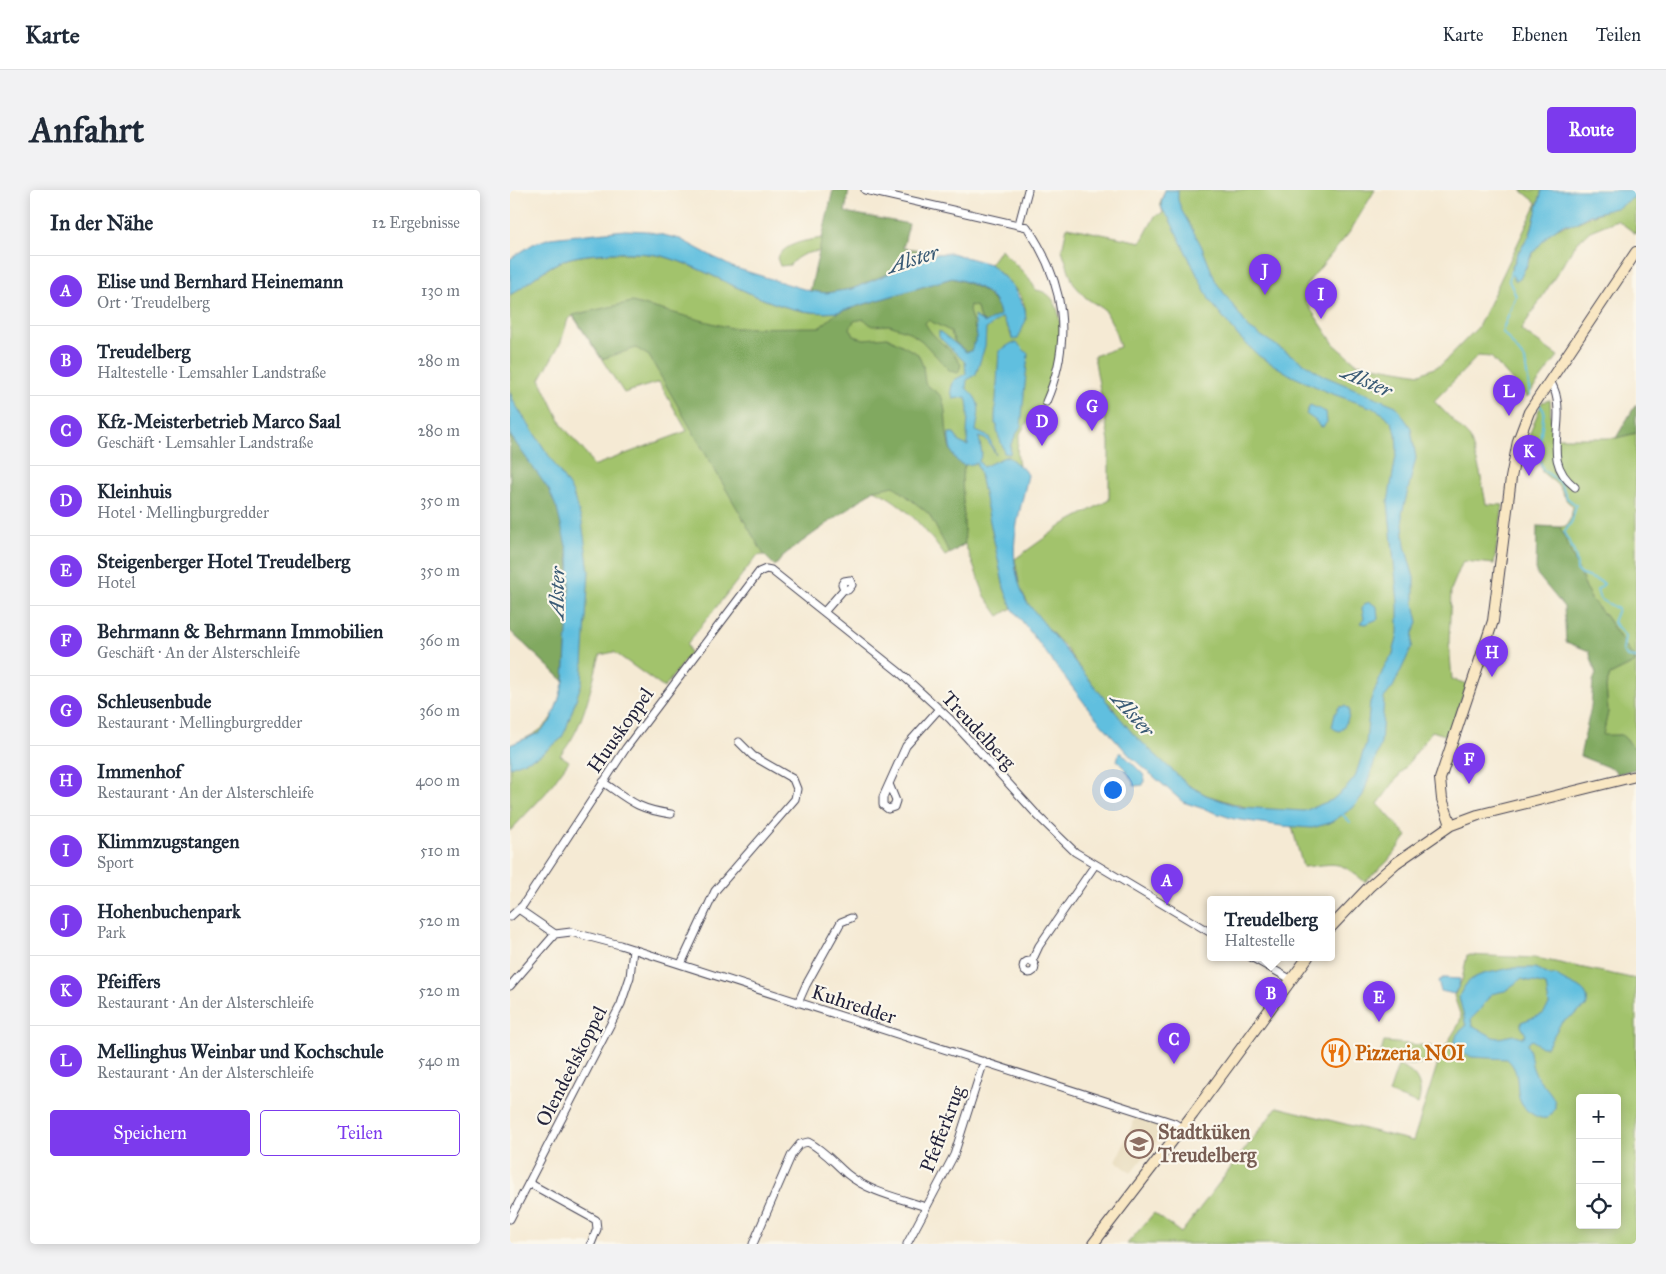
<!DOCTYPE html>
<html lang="de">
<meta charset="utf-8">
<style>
body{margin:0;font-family:"IM FELL Great Primer",serif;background:#f2f2f3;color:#1f2937}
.controls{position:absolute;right:15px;bottom:15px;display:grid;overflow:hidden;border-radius:5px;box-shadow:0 2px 12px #0003}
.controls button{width:45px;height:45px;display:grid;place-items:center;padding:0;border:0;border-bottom:1px solid #e0e1e3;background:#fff;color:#1f2937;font:25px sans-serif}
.you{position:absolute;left:602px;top:599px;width:18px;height:18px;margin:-12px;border:4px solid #fff;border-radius:50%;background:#1a73e8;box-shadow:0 0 0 8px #1a73e833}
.badge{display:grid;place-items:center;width:32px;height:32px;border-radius:50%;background:#7c3aed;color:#fff;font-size:16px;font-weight:700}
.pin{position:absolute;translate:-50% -41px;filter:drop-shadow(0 1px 2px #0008)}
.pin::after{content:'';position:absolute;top:26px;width:18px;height:15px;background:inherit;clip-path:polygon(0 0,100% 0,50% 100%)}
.popup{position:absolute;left:697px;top:706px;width:128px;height:65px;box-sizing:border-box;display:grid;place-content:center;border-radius:5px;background:#fff;filter:drop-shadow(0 1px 4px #0005);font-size:16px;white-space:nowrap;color:#747a83}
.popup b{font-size:19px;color:#1f2937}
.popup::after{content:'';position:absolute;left:50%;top:100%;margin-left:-10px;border:10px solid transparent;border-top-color:#fff}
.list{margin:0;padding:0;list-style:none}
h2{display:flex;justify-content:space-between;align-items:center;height:65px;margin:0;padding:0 20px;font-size:21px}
h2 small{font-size:16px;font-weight:400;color:#747a83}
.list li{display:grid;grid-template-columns:32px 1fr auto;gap:15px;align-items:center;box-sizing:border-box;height:70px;padding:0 20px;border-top:1px solid #e0e1e3}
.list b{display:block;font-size:19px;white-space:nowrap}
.list p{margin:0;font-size:16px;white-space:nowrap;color:#747a83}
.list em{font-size:16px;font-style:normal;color:#747a83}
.actions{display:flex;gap:10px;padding:15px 20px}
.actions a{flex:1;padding:11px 0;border:1px solid #7c3aed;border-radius:5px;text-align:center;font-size:18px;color:#7c3aed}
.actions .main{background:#7c3aed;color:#fff}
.icon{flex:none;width:28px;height:28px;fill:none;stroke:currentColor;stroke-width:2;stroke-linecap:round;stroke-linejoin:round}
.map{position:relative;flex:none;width:1126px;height:1054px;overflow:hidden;border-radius:5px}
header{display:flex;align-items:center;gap:30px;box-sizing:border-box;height:70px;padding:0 25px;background:#fff;border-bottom:1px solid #e0e1e3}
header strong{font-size:24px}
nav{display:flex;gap:28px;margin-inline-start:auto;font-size:18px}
.intro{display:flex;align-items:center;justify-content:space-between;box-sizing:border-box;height:120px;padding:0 30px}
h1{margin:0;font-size:35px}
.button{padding:12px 22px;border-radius:5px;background:#7c3aed;color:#fff;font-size:18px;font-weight:700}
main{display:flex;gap:30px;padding:0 30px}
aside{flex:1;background:#fff;border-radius:5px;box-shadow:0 2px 12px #0003}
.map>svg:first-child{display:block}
</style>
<header>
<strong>Karte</strong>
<nav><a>Karte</a><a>Ebenen</a><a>Teilen</a></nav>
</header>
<div class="intro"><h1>Anfahrt</h1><a class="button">Route</a></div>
<main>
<aside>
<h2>In der Nähe<small>12 Ergebnisse</small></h2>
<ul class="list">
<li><span class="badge">A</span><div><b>Elise und Bernhard Heinemann</b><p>Ort · Treudelberg</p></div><em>130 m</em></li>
<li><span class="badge">B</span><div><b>Treudelberg</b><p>Haltestelle · Lemsahler Landstraße</p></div><em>280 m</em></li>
<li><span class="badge">C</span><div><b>Kfz-Meisterbetrieb Marco Saal</b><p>Geschäft · Lemsahler Landstraße</p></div><em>280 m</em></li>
<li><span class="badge">D</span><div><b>Kleinhuis</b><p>Hotel · Mellingburgredder</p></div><em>350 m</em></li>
<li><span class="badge">E</span><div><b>Steigenberger Hotel Treudelberg</b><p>Hotel</p></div><em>350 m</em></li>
<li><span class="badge">F</span><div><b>Behrmann &amp; Behrmann Immobilien</b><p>Geschäft · An der Alsterschleife</p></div><em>360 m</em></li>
<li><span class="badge">G</span><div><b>Schleusenbude</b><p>Restaurant · Mellingburgredder</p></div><em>360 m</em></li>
<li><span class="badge">H</span><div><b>Immenhof</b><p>Restaurant · An der Alsterschleife</p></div><em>400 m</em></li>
<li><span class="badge">I</span><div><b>Klimmzugstangen</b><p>Sport</p></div><em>510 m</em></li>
<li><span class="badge">J</span><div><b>Hohenbuchenpark</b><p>Park</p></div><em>520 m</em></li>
<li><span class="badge">K</span><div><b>Pfeiffers</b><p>Restaurant · An der Alsterschleife</p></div><em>520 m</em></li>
<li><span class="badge">L</span><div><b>Mellinghus Weinbar und Kochschule</b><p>Restaurant · An der Alsterschleife</p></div><em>540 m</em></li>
</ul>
<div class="actions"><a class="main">Speichern</a><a>Teilen</a></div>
</aside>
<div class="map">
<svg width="1126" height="1054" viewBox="0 0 1126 1054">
<rect width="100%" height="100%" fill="#fbf7ec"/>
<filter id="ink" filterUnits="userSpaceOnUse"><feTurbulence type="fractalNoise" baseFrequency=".02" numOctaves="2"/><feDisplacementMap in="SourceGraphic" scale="10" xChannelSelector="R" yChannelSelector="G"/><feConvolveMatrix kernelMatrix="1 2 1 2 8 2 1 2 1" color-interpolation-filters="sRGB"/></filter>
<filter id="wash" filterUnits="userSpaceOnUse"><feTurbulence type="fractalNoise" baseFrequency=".0096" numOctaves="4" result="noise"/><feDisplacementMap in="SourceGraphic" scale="20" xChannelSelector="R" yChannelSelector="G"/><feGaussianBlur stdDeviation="1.12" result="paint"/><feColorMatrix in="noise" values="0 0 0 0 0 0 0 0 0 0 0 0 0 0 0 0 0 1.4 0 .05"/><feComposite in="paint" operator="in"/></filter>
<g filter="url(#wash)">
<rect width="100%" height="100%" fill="#f5ead4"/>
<path fill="#e7daba" d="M626,926L658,937L621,983L606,971Z"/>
<path fill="#a2c36c" stroke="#627254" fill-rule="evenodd" d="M655,0H865L839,43L796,95V112L824,154L846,173L910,184L931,175L968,137L1027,13L1011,0H1032L1020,45L1008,63L1000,82L1016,78C1024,58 1040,34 1064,34L1126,6V44L1107,30L1080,41L1066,54L1011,140L1048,166L1017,207L981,167L968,166L924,211L960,248L970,282L976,314L993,315L984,374L953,371L941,400L939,453L942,489L957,494L938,546L922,541L868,614L897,646L877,672L855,692C827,669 828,674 793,677L782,637L738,618L696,605L678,595L655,576L623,544L605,522L603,517L588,504L555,457L522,421L510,398L505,369L554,334L599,310V251L584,166L610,157L603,135L595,120L576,108L563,93L552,60L557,37L631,52L645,26L653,23L650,13Z
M320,47L323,61C306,61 291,61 280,75L270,76L267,68C277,51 301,50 320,47Z
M491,59C503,74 517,82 526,100C566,105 547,183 536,208C530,220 518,230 511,242C506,253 507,264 509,276L500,269L478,317L494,398L502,418L489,426L475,406L455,354L435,366C416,340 395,313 364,300L275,364L265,376L254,365L247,366L177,454L180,463L154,498L104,462L90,465C80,498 74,539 50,565L59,571L35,604L0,641V555C40,539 43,532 54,491L0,441V105C20,93 34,77 57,69C80,62 136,60 159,68C215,85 266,129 328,122L442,88C462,104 497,122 502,149C507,144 514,137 515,129C520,107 494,87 480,74ZM63,126L114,203L149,192L177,241L83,276L79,267L52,235L30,189L51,152L58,129Z
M1040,210L1042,248H1106L1126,243V560L1112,545L1092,546L1098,522L1096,496L1100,485L1126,471L1097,428L1081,409L1050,337L1056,336L1061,328L1063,316L1057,311L1049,296L1032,282L1026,252L1017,251L1032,212Z
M957,765L1026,768L1126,789V1054H617L644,1023L671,1043L767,917L903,951L931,863L949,834L951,827L944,806L952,790ZM1070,908H1107V1035H1070Z
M874,852L921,856L920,865C908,883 886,872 870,866Z
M888,876C907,882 914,896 908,914L879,903Z"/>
<path fill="#81a960" stroke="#52664e" d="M323,0H339L335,22L399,34L393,58L413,60L416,68L342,99L316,103L300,101Z
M442,88C463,93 485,103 491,126L475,133L469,127L467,117L460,115L459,121L467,146L461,162H456L445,152L440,141L418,130L415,133C423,150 443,158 451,175L448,183L440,181L412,151L399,142L379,135L362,136L354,129L344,131L340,138L344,146L354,149L377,147L408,164L413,176L415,193C419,198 430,203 432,208C440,230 430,263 455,275L452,286L455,353L440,364L419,324L384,296L364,300L275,364L265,376L254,365L139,166L126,158L92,169L63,125L122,112L221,138L310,137L328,122Z
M1126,214V243L1106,248Z
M0,245C13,263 30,282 40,302C70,360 57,428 54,491L0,441Z
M1027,336L1050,337L1081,409L1097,428L1126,472L1100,485L1096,496L1098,522L1093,545H1112L1126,560V579L1106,584L1105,580L1070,566L1081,517L1083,491L1086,484L1079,461L1056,452L1054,417L1026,383Z"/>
<path fill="#61bfdf" stroke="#42708d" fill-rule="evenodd" d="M655,0H668V10L672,21L691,55L706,92L739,138L814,186L886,216L901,238L906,268L892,324L895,356L904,388V414L908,432L903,443L902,457L883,497L874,508L871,553L853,605L843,618L820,633L802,638L772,636L724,629L673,612L620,566L582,523L502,418L494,398L469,280L466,273C463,274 458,275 454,275C442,272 438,253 439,243H444L449,252L458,256C455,239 461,223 456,207L443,209L441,199L444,190L456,184L455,172L429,147V141L456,162L461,161L467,146L464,126L475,133L490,125C487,102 461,92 442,88L328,122C266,129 215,85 159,68C136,60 80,62 57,69C34,77 20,93 0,105V69L23,54L40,48L115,40L136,41L170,49L222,77L300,101L316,103L342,99L426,64L441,63L480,74L502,95L515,119L516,130L508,149H502L501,143L492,127L476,139L475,156L466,184L457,190L456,198C473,213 469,220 466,241L479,247L486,265L477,250L469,247L472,264L469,271L473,277L497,266L515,280L518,285C508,332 494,364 516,411L623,544L678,595L696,605L730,617L794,621L822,610L837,597L845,587L856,553L860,512L875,475L883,464L888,443V413L878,312L887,260L886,243L882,233L875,225L863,218L820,203L782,186L749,166L729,147L700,111L659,28C649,17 650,15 655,0Z
M1032,0H1123L1126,1V6L1109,17L1080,25L1064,34H1053L1039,44L1022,64L1010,89L1006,91L1000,83L1008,63L1020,45Z
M502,153H507L518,164L511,236L501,254L500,264L494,263C493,253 486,246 487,235L485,234V226L489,161Z
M0,202L5,214L62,301L72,332L79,381L72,492L56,539L51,549L29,566L0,577V555L29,543L40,532L48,512L54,491L60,392L59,368L47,319L39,300L0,245Z
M800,215L816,222L817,232L813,237L809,236L806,231L796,224Z
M860,412L867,417L868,429L856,434L850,433L854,428L852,419L854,414Z
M835,516L839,519C840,527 836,535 830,541L826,540L822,537L825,524L829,517Z
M609,563H612L633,584L635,590L633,595L625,596L616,580L607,571Z
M1000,778H1025L1041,786L1046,785C1056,795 1084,797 1076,817L1051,833L1037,857H1031L1022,850L1017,854C1022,863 1020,872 1024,881C1030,896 1059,912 1037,928C1031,929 1027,927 1022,924C997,909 1017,887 997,869L962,867L942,860L947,844L956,836L949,807C959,781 976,785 1000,778ZM1011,789L1036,795L1039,815L1033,824L1011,832V836L1016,845L1012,848L1003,845L989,848L983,847L962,835L961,829L969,821L981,804L995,801Z
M933,788L950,789L949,796L944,804L931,801L928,791Z"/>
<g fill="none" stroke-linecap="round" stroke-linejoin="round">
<path stroke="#61bfdf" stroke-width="2" d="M1001,81L999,91L1006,106L992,141L1015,170L1020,205
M1030,215L1034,221L1028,265L1033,280L1050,292L1057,308L1066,315L1062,331L1054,343C1062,356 1067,365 1067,380L1072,385L1092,392L1094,394L1087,400L1090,409L1108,419L1103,432L1115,446L1113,461L1117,467L1126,468
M831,623L840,632"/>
</g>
</g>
<g filter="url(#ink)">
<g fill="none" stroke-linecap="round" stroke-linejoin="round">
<defs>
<path id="street" d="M355,0L517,37C555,93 563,149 536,212
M509,34L518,0
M1040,190C1042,195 1045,200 1046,205C1055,238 1031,271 1065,297
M314,422L334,399L338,400L342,395L340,390L334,391L332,394L334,399
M93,592C120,611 127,619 161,624
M379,594L386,611L384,617L378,619L373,615V607L396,556L429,519
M10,720L45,744L61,742L110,755L664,933L672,938
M0,727L13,715L116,558L249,382L256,379L261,380L389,482L440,529L528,626L565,662L701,743
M741,767L782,790
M513 777a6 6 0 1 1 12 0a6 6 0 1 1-12 0Z
M522,771L529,756L585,675
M171,774L205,701L285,609L287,599L283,589L243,566L229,552
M0,796L45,744
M288,813L296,795L331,732L341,728
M19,993L86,1030L87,1039L81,1054
M0,1029L111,814L120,787L123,759
M243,1054L282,964L290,954L298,952C314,960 324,973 337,984C359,1002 389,1008 416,1017
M397,1054L444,965L474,871"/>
<path id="secondary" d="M941,635L932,609L930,589L983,431L1001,288L1008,251L1019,222L1126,62
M821,737L859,697L886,673L941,635L968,625L1126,586
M583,1054L683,924L798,767"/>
</defs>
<use href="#street" stroke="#424052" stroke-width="9"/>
<use href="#secondary" stroke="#424052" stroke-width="12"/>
<use href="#street" stroke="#fff" stroke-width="7"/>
<use href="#secondary" stroke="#f9e7c3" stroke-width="10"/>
</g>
</g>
<defs>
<symbol id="restaurant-ring" viewBox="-11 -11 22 22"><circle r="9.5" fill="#fbf7ec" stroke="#e8710a" stroke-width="1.5"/><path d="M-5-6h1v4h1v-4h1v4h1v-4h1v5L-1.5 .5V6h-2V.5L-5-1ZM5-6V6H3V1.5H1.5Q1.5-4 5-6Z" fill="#e8710a"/></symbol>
<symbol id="school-ring" viewBox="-11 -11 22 22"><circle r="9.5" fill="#fbf7ec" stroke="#8d6e63" stroke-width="1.5"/><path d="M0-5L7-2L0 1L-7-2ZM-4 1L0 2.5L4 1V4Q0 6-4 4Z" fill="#8d6e63"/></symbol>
</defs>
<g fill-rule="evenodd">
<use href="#restaurant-ring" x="810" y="847" width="32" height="32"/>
<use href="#school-ring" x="613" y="938" width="32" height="32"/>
</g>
<g text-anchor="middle" stroke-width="4.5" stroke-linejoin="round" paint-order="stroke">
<g font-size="20" fill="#22223b" stroke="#fbf7ec">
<text transform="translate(110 540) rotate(-55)" y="7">Huuskoppel</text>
<text transform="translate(469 540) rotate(47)" y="7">Treudelberg</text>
<text transform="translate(344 814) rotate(18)" y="7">Kuhredder</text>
<text transform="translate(61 876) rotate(-63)" y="7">Olendeelskoppel</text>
<text transform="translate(432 939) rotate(-69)" y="7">Pfefferkrug</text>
</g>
<g font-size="20" font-weight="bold" fill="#c56008" stroke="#fbf7ec" text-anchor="start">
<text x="845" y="870">Pizzeria NOI</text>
</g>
<g font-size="20" font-weight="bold" fill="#785e54" stroke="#fbf7ec" text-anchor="start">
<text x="648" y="949">Stadtküken<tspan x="648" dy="23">Treudelberg</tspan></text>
</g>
<g font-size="21" font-style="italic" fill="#385974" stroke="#fbf7ec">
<text transform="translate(403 69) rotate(-17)" y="7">Alster</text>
<text transform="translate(857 191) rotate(24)" y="7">Alster</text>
<text transform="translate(47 403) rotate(-89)" y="7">Alster</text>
<text transform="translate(623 524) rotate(48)" y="7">Alster</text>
</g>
</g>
</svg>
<div class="controls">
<button>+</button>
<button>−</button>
<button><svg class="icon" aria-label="locate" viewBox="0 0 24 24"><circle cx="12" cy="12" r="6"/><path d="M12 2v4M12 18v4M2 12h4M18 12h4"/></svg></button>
</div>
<div class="you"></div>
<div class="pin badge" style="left:657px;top:715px">A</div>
<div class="pin badge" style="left:761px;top:828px">B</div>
<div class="popup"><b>Treudelberg</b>Haltestelle</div>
<div class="pin badge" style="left:664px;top:874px">C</div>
<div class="pin badge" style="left:532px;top:256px">D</div>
<div class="pin badge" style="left:869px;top:832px">E</div>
<div class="pin badge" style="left:959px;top:594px">F</div>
<div class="pin badge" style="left:582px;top:241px">G</div>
<div class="pin badge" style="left:982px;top:487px">H</div>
<div class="pin badge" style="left:811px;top:129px">I</div>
<div class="pin badge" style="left:755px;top:105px">J</div>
<div class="pin badge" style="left:1019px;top:286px">K</div>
<div class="pin badge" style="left:999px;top:226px">L</div>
</div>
</main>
